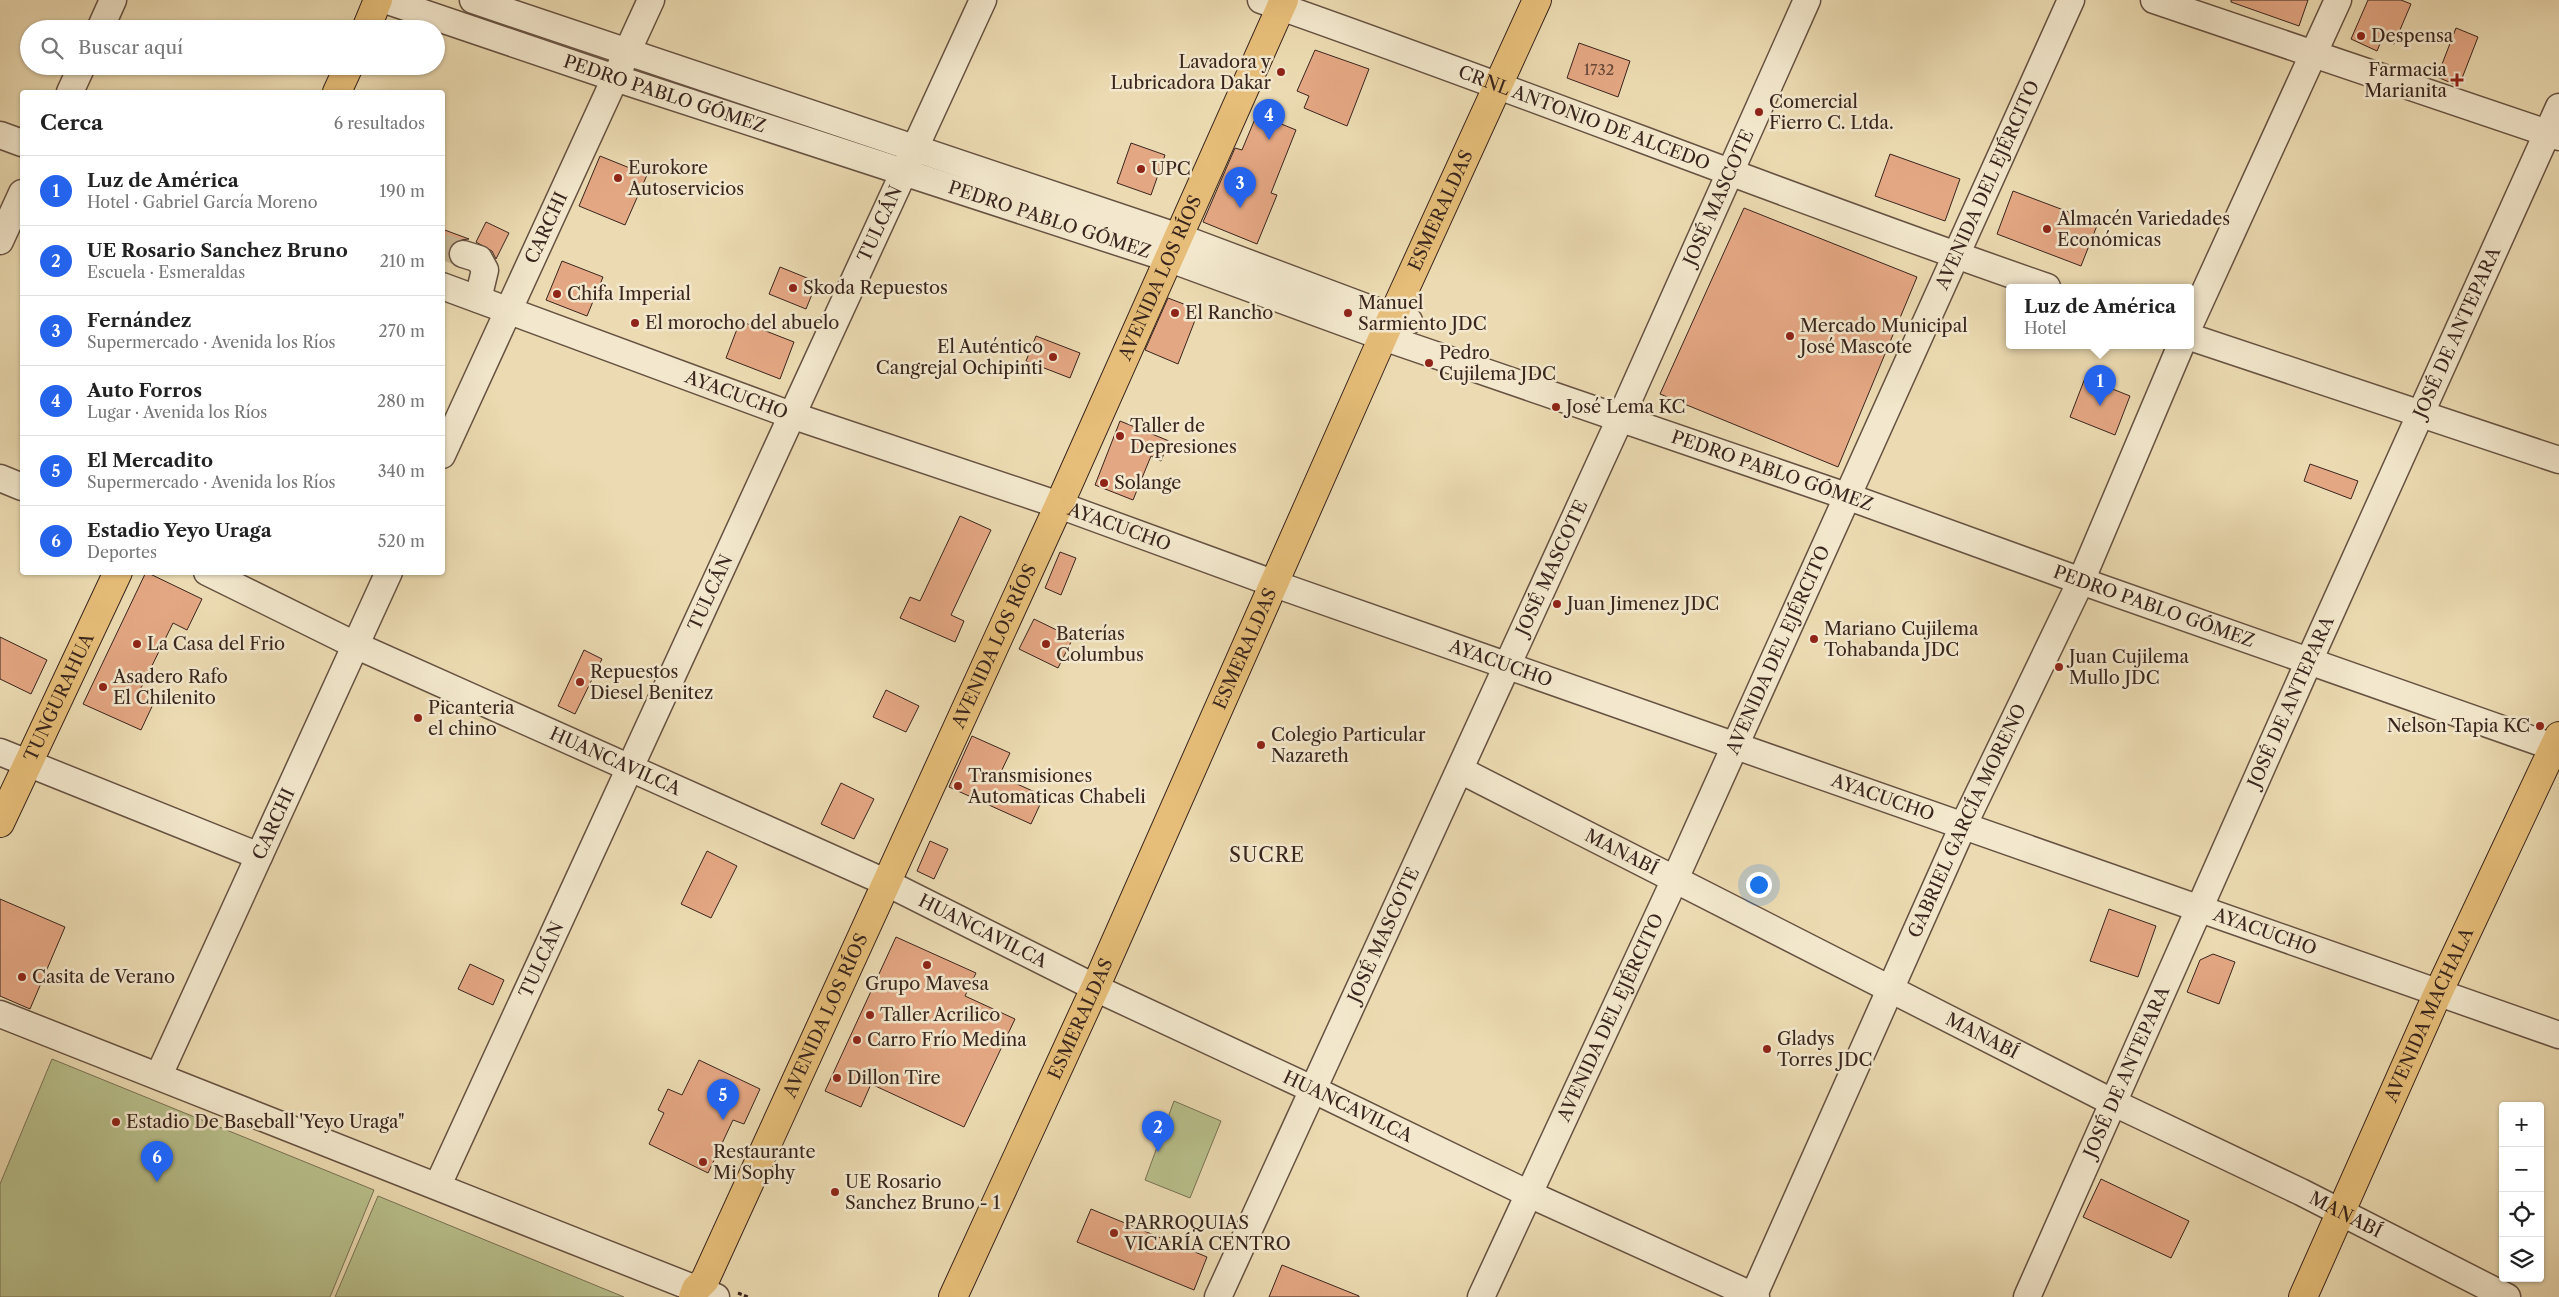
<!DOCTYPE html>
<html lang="es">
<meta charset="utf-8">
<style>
body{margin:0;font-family:"Libre Caslon Text",serif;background:#f2f2f2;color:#222}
.controls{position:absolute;right:15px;bottom:15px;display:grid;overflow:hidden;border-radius:5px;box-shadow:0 1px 4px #0004}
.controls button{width:45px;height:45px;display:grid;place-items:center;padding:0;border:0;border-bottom:1px solid #e0e0e0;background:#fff;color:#222;font:25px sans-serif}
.you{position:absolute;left:1758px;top:884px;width:18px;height:18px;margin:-12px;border:4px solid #fff;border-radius:50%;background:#1a73e8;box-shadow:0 0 0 8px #1a73e833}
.badge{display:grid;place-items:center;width:32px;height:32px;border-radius:50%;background:#2563eb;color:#fff;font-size:16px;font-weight:700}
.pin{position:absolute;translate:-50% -41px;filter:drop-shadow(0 1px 2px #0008)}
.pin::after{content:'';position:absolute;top:26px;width:18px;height:15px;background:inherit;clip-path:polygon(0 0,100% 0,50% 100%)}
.popup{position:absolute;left:2006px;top:284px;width:188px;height:65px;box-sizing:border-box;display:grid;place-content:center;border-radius:5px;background:#fff;filter:drop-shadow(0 1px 4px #0005);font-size:16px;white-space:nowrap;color:#767676}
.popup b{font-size:19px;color:#222}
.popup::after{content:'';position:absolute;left:50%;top:100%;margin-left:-10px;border:10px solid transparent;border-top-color:#fff}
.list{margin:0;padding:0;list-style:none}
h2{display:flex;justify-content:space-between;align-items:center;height:65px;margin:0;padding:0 20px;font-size:21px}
h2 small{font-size:16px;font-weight:400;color:#767676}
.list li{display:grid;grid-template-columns:32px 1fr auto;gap:15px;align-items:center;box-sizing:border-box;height:70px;padding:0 20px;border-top:1px solid #e0e0e0}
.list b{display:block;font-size:19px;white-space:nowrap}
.list p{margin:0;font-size:16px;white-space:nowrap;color:#767676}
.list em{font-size:16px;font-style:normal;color:#767676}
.icon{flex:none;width:28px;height:28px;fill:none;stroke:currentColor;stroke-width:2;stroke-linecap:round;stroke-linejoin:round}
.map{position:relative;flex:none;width:2559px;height:1297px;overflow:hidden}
.search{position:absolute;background:#fff;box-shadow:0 1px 4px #0004;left:20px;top:20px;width:425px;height:55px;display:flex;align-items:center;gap:12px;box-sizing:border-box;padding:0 18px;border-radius:28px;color:#767676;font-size:19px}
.panel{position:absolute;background:#fff;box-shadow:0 1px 4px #0004;left:20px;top:90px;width:425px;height:485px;border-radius:5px}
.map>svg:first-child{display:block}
</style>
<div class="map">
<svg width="2559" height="1297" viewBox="0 0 2559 1297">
<rect width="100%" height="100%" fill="#ecdbb2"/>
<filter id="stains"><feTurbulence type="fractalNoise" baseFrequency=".004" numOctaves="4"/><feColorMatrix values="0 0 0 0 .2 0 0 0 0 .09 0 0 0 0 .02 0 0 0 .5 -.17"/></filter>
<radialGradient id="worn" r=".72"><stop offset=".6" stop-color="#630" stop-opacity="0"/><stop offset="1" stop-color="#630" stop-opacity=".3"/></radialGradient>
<path fill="#b8c08c" stroke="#787254" d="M52,1059L374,1190L330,1297H0V1184Z
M1174,1101L1221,1121L1190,1198L1145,1180Z
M378,1196L624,1297H335Z"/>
<path fill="#e4a783" stroke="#39251d" d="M2231,0H2308L2299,26L2231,2Z
M2368,0H2401L2411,4L2394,44L2382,39L2377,51L2351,39Z
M2456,28L2478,37L2459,86L2437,77Z
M1579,43L1630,61L1618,97L1567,78Z
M1315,50L1369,69L1347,126L1304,108L1309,96L1297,91Z
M1257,114L1296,130L1271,193L1277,195L1257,244L1203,222L1235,148L1242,150Z
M1131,143L1165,155L1151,195L1117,183Z
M1890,154L1960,179L1945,221L1875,196Z
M600,156L647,175L625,225L579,206Z
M2013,191L2098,223L2081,266L1997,234Z
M1744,208L1917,277L1838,467L1660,394Z
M486,222L509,233L496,259L492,251L476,242Z
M442,229L469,239L459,240L453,243L449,250L450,261L442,258Z
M562,261L603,277L587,316L546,300Z
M780,267L817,282L806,309L769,294Z
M1168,298L1199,310L1178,364L1145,350Z
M740,321L794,342L780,379L726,358Z
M1036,336L1080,353L1070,378L1026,361Z
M2085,378L2130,396L2115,435L2070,417Z
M1120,421L1169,441L1161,461L1151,456L1133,500L1095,485Z
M2310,464L2358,481L2351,499L2304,481Z
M960,516L991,530L951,615L964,621L955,642L900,618L910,597L920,601Z
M1060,552L1076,558L1061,595L1045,588Z
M146,572L202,599L187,630L173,623L140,690L156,698L141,730L83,704Z
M1034,619L1073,638L1058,668L1019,649Z
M0,637L47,660L31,694L0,679Z
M584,650L602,659L575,714L558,706Z
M886,690L919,706L906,732L873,717Z
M972,736L1010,753L999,776L1044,796L1031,824L949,787Z
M841,783L874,799L854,839L821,824Z
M930,841L948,849L934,879L917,871Z
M707,851L737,866L711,918L681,904Z
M0,899L65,927L30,1009L0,996Z
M2109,909L2156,926L2138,977L2090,961Z
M896,937L976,973L965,996L1015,1019L964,1127L871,1084L861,1107L825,1091Z
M2213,954L2235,962L2219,1004L2187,992L2200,960Z
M470,964L504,980L493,1005L458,989Z
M699,1060L760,1089L744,1124L733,1120L708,1173L649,1144L664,1113L658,1110L668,1089L682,1095Z
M2101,1179L2189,1221L2171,1258L2083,1217Z
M1091,1209L1207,1257L1194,1290L1077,1242Z
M1282,1265L1359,1296V1297H1269Z"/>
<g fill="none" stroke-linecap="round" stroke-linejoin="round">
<path stroke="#c8b794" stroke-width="26" stroke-dasharray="26 13" stroke-linecap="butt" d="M442,246L463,254"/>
<defs>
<g id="minor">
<path id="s1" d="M385,0L615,78L1170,259L1383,337L1849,497L2081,581L2559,749"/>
<path d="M473,0L1179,237L1368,308L1409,321"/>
<path id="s2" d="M1261,0C1525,92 1783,196 2047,287"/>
<path d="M2154,0L2559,137"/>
<path d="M100,29L113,0"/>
<path d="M70,92L82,66"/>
<path d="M0,135L22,143"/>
<path d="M0,241L22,193"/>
<path d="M463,254L479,259L485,270L478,299"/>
<path id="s3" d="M442,286L791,415L1059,505L1289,589L2559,1035"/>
<path d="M2190,324L2338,0"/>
<path d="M2190,337L2559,460"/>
<path id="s4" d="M442,455L651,0"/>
<path d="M0,478L22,487"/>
<path id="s5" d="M207,572L355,645L885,882L1106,993L1312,1089L1529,1194L1756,1297"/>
<path d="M0,752L259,856"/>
<path id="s6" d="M1460,770L2114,1103L2301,1192L2507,1297"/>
<path d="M0,1014L716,1297"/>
<path id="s7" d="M159,1075L389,572"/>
<path id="s8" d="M438,1185L983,0"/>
<path id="s9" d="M1218,1297L1620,419L1807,0"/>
<path id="s10" d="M1481,1297L1675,879L2071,0"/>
<path id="s11" d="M1753,1297L1963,826L2081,581L2181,345"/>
<path id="s12" d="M2027,1297L2309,661L2559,107"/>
</g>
<g id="major">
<path d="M366,29L378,0"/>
<path d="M337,92L349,66"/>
<path id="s13" d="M0,823L118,572"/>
<path id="s14" d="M693,1297L696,1289L705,1280L1059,505L1284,0"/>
<path id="s15" d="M953,1297L1095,988L1383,337L1537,0"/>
<path id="s16" d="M2303,1297L2438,993L2559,736"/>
</g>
</defs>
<use href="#minor" stroke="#665242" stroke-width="29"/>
<use href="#major" stroke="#39251d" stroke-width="30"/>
<path stroke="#39251d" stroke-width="3" stroke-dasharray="4 2.5" stroke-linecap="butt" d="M738,1293L748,1297"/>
<use href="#minor" stroke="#f3e8cd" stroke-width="26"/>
<use href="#major" stroke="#e6be79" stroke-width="28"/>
</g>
<g fill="#8f2418" stroke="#f3e8cd" stroke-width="2">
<circle cx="2361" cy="36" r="5"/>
<circle cx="1281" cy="72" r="5"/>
<path d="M2454.5 72.5h5v5h5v5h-5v5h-5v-5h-5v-5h5z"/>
<circle cx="1759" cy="112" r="5"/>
<circle cx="1141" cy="169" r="5"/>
<circle cx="618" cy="178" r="5"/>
<circle cx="2047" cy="229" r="5"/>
<circle cx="793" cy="288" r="5"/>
<circle cx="557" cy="294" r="5"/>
<circle cx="1175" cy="313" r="5"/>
<circle cx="1348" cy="313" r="5"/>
<circle cx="635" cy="323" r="5"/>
<circle cx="1790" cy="336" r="5"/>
<circle cx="1053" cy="357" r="5"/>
<circle cx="1429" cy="363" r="5"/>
<circle cx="1556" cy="407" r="5"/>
<circle cx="1120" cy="436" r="5"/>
<circle cx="1104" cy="483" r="5"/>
<circle cx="1557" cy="604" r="5"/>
<circle cx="1814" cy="639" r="5"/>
<circle cx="137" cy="644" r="5"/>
<circle cx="1046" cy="644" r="5"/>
<circle cx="2059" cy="667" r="5"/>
<circle cx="580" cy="682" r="5"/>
<circle cx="103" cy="687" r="5"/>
<circle cx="418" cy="718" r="5"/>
<circle cx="2540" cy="726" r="5"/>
<circle cx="1261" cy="745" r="5"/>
<circle cx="958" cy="786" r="5"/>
<circle cx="927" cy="965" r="5"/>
<circle cx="22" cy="977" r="5"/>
<circle cx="870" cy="1015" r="5"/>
<circle cx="857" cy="1040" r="5"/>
<circle cx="1767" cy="1049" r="5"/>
<circle cx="837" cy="1078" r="5"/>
<circle cx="116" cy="1122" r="5"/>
<circle cx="703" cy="1162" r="5"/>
<circle cx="835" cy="1192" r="5"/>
<circle cx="1114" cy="1233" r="5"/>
</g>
<g text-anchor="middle" stroke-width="5" stroke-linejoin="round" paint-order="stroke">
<g font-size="15" fill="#644636">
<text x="1599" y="75">1732</text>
</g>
<g font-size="18" fill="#39251d" stroke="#f3e8cd" text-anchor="start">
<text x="2371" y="42">Despensa</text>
<text x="1271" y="68" text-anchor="end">Lavadora y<tspan x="1271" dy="21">Lubricadora Dakar</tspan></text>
<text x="2447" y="76" text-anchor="end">Farmacia<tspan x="2447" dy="21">Marianita</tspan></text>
<text x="1769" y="108">Comercial<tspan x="1769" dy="21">Fierro C. Ltda.</tspan></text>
<text x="628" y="174">Eurokore<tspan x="628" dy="21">Autoservicios</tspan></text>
<text x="1151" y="175">UPC</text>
<text x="2057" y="225">Almacén Variedades<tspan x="2057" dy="21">Económicas</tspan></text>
<text x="803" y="294">Skoda Repuestos</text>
<text x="567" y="300">Chifa Imperial</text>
<text x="1358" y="309">Manuel<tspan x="1358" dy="21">Sarmiento JDC</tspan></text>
<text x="1185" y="319">El Rancho</text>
<text x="645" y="329">El morocho del abuelo</text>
<text x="1800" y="332">Mercado Municipal<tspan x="1800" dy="21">José Mascote</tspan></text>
<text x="1043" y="353" text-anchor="end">El Auténtico<tspan x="1043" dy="21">Cangrejal Ochipinti</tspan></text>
<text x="1439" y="359">Pedro<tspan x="1439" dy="21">Cujilema JDC</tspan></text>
<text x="1566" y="413">José Lema KC</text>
<text x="1130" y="432">Taller de<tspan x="1130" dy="21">Depresiones</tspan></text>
<text x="1114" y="489">Solange</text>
<text x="1567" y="610">Juan Jimenez JDC</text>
<text x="1824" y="635">Mariano Cujilema<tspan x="1824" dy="21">Tohabanda JDC</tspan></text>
<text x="1056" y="640">Baterías<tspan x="1056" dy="21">Columbus</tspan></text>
<text x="147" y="650">La Casa del Frio</text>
<text x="2069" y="663">Juan Cujilema<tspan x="2069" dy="21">Mullo JDC</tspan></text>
<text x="590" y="678">Repuestos<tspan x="590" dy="21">Diesel Benitez</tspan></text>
<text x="113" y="683">Asadero Rafo<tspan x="113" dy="21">El Chilenito</tspan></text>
<text x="428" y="714">Picanteria<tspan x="428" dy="21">el chino</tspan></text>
<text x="2530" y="732" text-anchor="end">Nelson Tapia KC</text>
<text x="1271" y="741">Colegio Particular<tspan x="1271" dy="21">Nazareth</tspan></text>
<text x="968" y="782">Transmisiones<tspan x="968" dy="21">Automaticas Chabeli</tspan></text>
<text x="32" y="983">Casita de Verano</text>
<text x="927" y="990" text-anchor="middle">Grupo Mavesa</text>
<text x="880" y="1021">Taller Acrilico</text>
<text x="1777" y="1045">Gladys<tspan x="1777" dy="21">Torres JDC</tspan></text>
<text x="867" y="1046">Carro Frío Medina</text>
<text x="847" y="1084">Dillon Tire</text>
<text x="126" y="1128">Estadio De Baseball 'Yeyo Uraga"</text>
<text x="713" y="1158">Restaurante<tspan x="713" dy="21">Mi Sophy</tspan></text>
<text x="845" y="1188">UE Rosario<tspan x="845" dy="21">Sanchez Bruno - 1</tspan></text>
<text x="1124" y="1229">PARROQUIAS<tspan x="1124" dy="21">VICARÍA CENTRO</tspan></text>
</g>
<g font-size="18" fill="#39251d" stroke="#f3e8cd">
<text dy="6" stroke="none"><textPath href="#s1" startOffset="295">PEDRO PABLO GÓMEZ</textPath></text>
<text dy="6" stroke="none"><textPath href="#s2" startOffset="344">CRNL ANTONIO DE ALCEDO</textPath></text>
<text dy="6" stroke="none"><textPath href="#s10" startOffset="1222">AVENIDA DEL EJÉRCITO</textPath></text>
<text dy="6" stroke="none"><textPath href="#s9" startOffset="1208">JOSÉ MASCOTE</textPath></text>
<text dy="6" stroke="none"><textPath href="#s15" startOffset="1191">ESMERALDAS</textPath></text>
<text dy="6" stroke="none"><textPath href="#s1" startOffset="700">PEDRO PABLO GÓMEZ</textPath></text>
<text dy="6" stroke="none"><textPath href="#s8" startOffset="1058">TULCÁN</textPath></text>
<text dy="6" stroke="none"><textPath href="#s4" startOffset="250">CARCHI</textPath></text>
<text dy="6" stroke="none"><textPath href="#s14" startOffset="1122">AVENIDA LOS RÍOS</textPath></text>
<text dy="6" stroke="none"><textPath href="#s12" startOffset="1056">JOSÉ DE ANTEPARA</textPath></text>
<text dy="6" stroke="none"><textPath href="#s3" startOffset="314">AYACUCHO</textPath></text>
<text dy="6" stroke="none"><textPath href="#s1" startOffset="1465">PEDRO PABLO GÓMEZ</textPath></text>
<text dy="6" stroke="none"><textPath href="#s3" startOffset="719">AYACUCHO</textPath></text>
<text dy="6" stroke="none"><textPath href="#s9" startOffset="802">JOSÉ MASCOTE</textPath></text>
<text dy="6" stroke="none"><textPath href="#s8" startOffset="652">TULCÁN</textPath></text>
<text dy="6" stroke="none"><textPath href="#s1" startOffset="1870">PEDRO PABLO GÓMEZ</textPath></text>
<text dy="6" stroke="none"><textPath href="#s14" startOffset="718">AVENIDA LOS RÍOS</textPath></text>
<text dy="6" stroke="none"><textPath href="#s15" startOffset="711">ESMERALDAS</textPath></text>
<text dy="6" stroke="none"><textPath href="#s10" startOffset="712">AVENIDA DEL EJÉRCITO</textPath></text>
<text dy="6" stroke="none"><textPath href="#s3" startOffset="1124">AYACUCHO</textPath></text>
<text dy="6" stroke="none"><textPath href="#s13" startOffset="139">TUNGURAHUA</textPath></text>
<text dy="6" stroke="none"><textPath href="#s12" startOffset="651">JOSÉ DE ANTEPARA</textPath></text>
<text dy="6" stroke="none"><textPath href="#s5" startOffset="450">HUANCAVILCA</textPath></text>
<text dy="6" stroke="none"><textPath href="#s3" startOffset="1529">AYACUCHO</textPath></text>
<text dy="6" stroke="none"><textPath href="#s11" startOffset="522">GABRIEL GARCÍA MORENO</textPath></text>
<text dy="6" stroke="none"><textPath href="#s7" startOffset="276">CARCHI</textPath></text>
<text dy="6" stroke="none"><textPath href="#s6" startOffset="181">MANABÍ</textPath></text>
<text dy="6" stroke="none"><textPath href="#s5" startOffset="855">HUANCAVILCA</textPath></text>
<text dy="6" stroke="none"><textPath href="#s3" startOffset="1934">AYACUCHO</textPath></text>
<text dy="6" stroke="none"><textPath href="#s9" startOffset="398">JOSÉ MASCOTE</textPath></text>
<text dy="6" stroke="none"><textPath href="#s8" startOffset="248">TULCÁN</textPath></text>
<text dy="6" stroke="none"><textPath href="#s14" startOffset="312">AVENIDA LOS RÍOS</textPath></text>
<text dy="6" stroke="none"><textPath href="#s16" startOffset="309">AVENIDA MACHALA</textPath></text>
<text dy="6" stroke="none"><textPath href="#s10" startOffset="308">AVENIDA DEL EJÉRCITO</textPath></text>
<text dy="6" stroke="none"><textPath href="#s15" startOffset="306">ESMERALDAS</textPath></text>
<text dy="6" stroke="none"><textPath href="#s6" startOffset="586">MANABÍ</textPath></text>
<text dy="6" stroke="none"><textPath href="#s12" startOffset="246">JOSÉ DE ANTEPARA</textPath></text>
<text dy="6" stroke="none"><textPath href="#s5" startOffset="1260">HUANCAVILCA</textPath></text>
<text dy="6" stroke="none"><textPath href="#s6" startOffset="991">MANABÍ</textPath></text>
</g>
<g font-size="20" letter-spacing="1" fill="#39251d" stroke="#f3e8cd">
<text x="1267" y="862">SUCRE</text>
</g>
</g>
<rect width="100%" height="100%" filter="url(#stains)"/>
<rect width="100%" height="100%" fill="url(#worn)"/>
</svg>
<div class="controls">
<button>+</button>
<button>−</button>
<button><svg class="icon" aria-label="locate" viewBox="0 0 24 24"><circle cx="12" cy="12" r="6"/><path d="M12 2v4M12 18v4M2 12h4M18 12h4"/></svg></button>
<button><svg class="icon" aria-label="layers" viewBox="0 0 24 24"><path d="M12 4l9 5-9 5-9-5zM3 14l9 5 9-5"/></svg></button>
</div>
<div class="you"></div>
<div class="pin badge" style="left:2100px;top:406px">1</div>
<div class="popup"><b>Luz de América</b>Hotel</div>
<div class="pin badge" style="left:1158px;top:1152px">2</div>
<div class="pin badge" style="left:1240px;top:208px">3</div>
<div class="pin badge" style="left:1269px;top:140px">4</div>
<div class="pin badge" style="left:723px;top:1120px">5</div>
<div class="pin badge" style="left:157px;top:1182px">6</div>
<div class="search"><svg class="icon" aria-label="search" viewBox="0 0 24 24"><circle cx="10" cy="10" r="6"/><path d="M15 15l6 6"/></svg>Buscar aquí</div>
<section class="panel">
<h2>Cerca<small>6 resultados</small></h2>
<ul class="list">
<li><span class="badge">1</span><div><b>Luz de América</b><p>Hotel · Gabriel García Moreno</p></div><em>190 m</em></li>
<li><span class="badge">2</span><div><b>UE Rosario Sanchez Bruno</b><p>Escuela · Esmeraldas</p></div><em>210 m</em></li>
<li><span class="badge">3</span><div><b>Fernández</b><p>Supermercado · Avenida los Ríos</p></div><em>270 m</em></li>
<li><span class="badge">4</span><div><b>Auto Forros</b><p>Lugar · Avenida los Ríos</p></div><em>280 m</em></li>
<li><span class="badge">5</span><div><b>El Mercadito</b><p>Supermercado · Avenida los Ríos</p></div><em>340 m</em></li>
<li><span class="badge">6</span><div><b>Estadio Yeyo Uraga</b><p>Deportes</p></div><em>520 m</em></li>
</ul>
</section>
</div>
